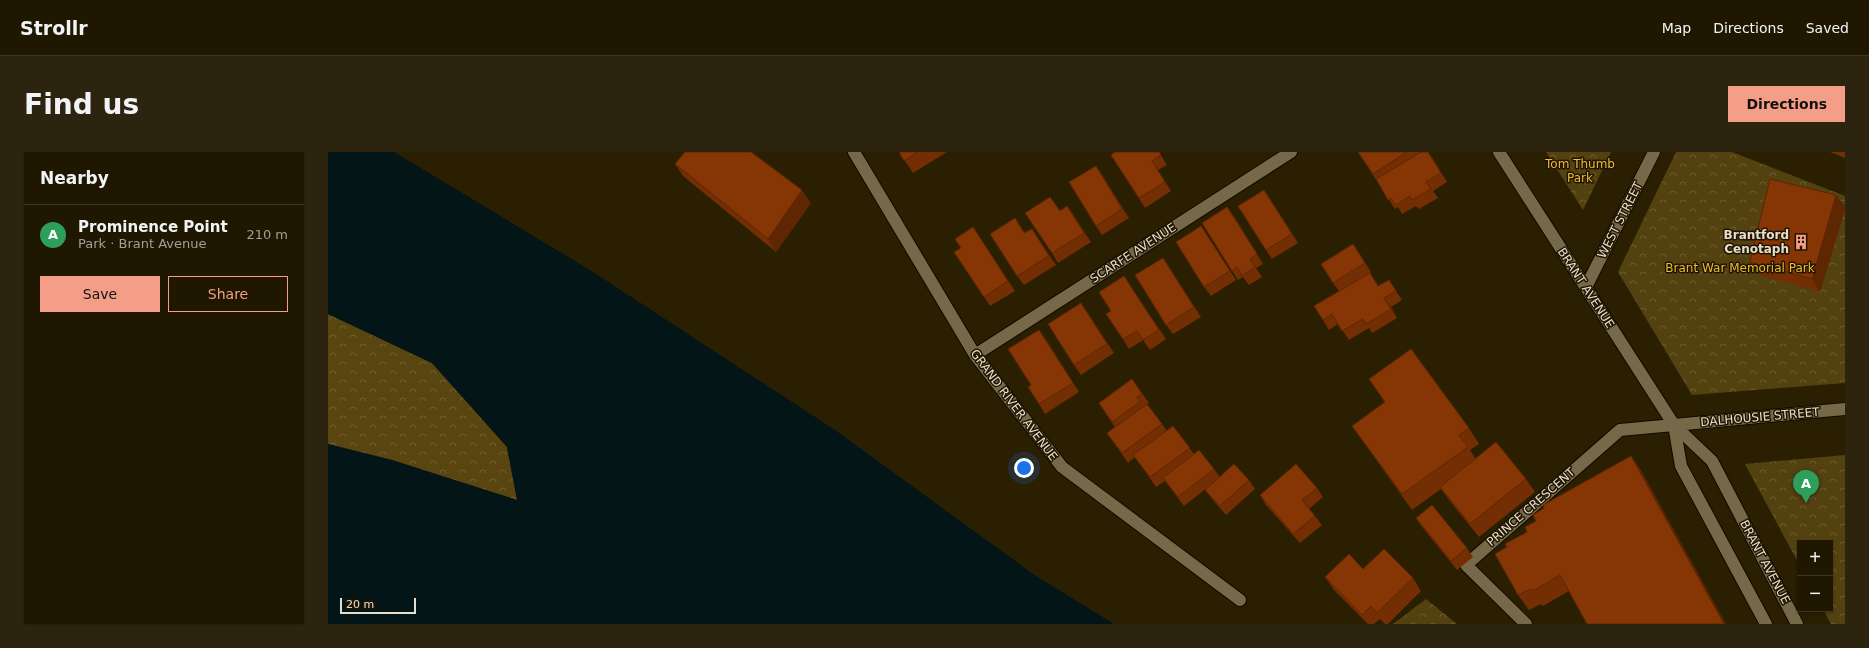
<!DOCTYPE html>
<meta charset="utf-8">
<style>
body{margin:0;font-family:"DejaVu Sans",sans-serif;background:#2d2410;color:#f1f3f6}
.controls{position:absolute;right:12px;bottom:12px;display:grid;overflow:hidden;border-radius:0px;box-shadow:0 1px 3px #0004}
.controls button{width:36px;height:36px;display:grid;place-items:center;padding:0;border:0;border-bottom:1px solid #3d3623;background:#201701;color:#f1f3f6;font:20px sans-serif}
.scale{position:absolute;left:12px;bottom:10px;width:76px;box-sizing:border-box;padding-left:4px;border:2px solid #e5decc;border-top:0;font-size:11px;line-height:14px;white-space:nowrap;color:#e5decc;-webkit-text-stroke:3px #211500;paint-order:stroke}
.you{position:absolute;left:696px;top:316px;width:14px;height:14px;margin:-10px;border:3px solid #fff;border-radius:50%;background:#1a73e8;box-shadow:0 0 0 6px #1a73e833}
.badge{display:grid;place-items:center;width:26px;height:26px;border-radius:50%;background:#f49e88;color:#fff;font-size:13px;font-weight:700}
.pin{position:absolute;translate:-50% -33px;filter:drop-shadow(0 1px 2px #0008)}
.pin::after{content:'';position:absolute;top:21px;width:14px;height:12px;background:inherit;clip-path:polygon(0 0,100% 0,50% 100%)}
.list{margin:0;padding:0;list-style:none}
h2{display:flex;justify-content:space-between;align-items:center;height:52px;margin:0;padding:0 16px;font-size:17px}
h2 small{font-size:13px;font-weight:400;color:#a29f99}
.list li{display:grid;grid-template-columns:26px 1fr auto;gap:12px;align-items:center;box-sizing:border-box;height:60px;padding:0 16px;border-top:1px solid #3d3623}
.list b{display:block;font-size:15px;white-space:nowrap}
.list p{margin:0;font-size:13px;white-space:nowrap;color:#a29f99}
.list em{font-size:13px;font-style:normal;color:#a29f99}
.actions{display:flex;gap:8px;padding:12px 16px}
.actions a{flex:1;padding:9px 0;border:1px solid #f49e88;border-radius:0px;text-align:center;font-size:14px;color:#f49e88}
.actions .main{background:#f49e88;color:#111}
.map{position:relative;flex:none;width:1517px;height:472px;overflow:hidden;border-radius:0px}
header{display:flex;align-items:center;gap:24px;box-sizing:border-box;height:56px;padding:0 20px;background:#201701;border-bottom:1px solid #3d3623}
header strong{font-size:19px}
nav{display:flex;gap:22px;margin-inline-start:auto;font-size:14px}
.intro{display:flex;align-items:center;justify-content:space-between;box-sizing:border-box;height:96px;padding:0 24px}
h1{margin:0;font-size:28px}
.button{padding:10px 18px;border-radius:0px;background:#f49e88;color:#111;font-size:14px;font-weight:700}
main{display:flex;gap:24px;padding:0 24px}
aside{flex:1;background:#201701;border-radius:0px;box-shadow:0 1px 3px #0004}
.map>svg:first-child{display:block}
</style>
<header>
<strong>Strollr</strong>
<nav><a>Map</a><a>Directions</a><a>Saved</a></nav>
</header>
<div class="intro"><h1>Find us</h1><a class="button">Directions</a></div>
<main>
<aside>
<h2>Nearby<small></small></h2>
<ul class="list">
<li><span class="badge" style="background:#2e9e5b">A</span><div><b>Prominence Point</b><p>Park · Brant Avenue</p></div><em>210 m</em></li>
</ul>
<div class="actions"><a class="main">Save</a><a>Share</a></div>
</aside>
<div class="map">
<svg width="1517" height="472" viewBox="0 0 1517 472">
<defs>
<pattern id="forest-crowns" width="20" height="18" patternUnits="userSpaceOnUse"><rect width="20" height="18" fill="#58450f"/><path d="M2 6a3 3 0 1 1 6 0M12 15a3 3 0 1 1 6 0" fill="none" stroke="#705f31"/></pattern>
<pattern id="park-crowns" width="20" height="18" patternUnits="userSpaceOnUse"><rect width="20" height="18" fill="#534110"/><path d="M2 6a3 3 0 1 1 6 0M12 15a3 3 0 1 1 6 0" fill="none" stroke="#6c5c32"/></pattern>
</defs>
<rect width="100%" height="100%" fill="#2a1f01"/>
<path fill="url(#forest-crowns)" d="M0,162L104,211L179,295L189,348L64,308L0,292Z"/>
<path fill="url(#park-crowns)" d="M1218,0H1283L1255,58Z
M1348,0H1404L1517,44V231L1364,243L1290,120Z
M1517,303V472H1503L1495,457H1502V391H1472V414L1417,312Z
M1098,447L1129,472H1065Z"/>
<path fill="#041517" d="M0,0H66L262,118L507,278L705,422L786,472H0V292L64,308L189,348L179,295L104,211L0,162Z"/>
<g fill="none" stroke-linecap="round" stroke-linejoin="round">
<defs>
<path id="street" d="M526,0L647,203L734,315L912,448
M647,203L963,0
M1198,472L1138,413L1292,278L1346,273"/>
<path id="secondary" d="M1171,0L1346,273L1384,309L1469,472
M1258,135L1326,0
M1346,273L1353,314L1438,472
M1346,273L1517,257"/>
</defs>
<use href="#street" stroke="#110900" stroke-width="14"/>
<use href="#secondary" stroke="#110900" stroke-width="14"/>
<use href="#street" stroke="#766949" stroke-width="12"/>
<use href="#secondary" stroke="#766949" stroke-width="12"/>
</g>
<path fill="#732e03" d="M571,0H619L585,21Z
M831,0L839,13L830,18L843,39L817,56L783,3Z
M1030,0H1100L1119,30L1105,39L1110,46L1091,57L1088,54L1074,62L1070,55L1067,57Z
M1502,0H1517V6Z
M347,12L483,51L448,100L355,24Z
M768,14L774,23L801,66L774,83L768,74Z
M1508,43L1517,55V57L1492,140L1431,123L1422,110Z
M942,47L970,91L944,107L938,98Z
M739,54L763,90L730,111L724,101L732,59Z
M906,64L935,112L928,116L934,125L921,133L915,125L910,128L904,119Z
M687,66L697,81L704,77L728,113L696,133L689,124Z
M645,75L687,139L662,154L656,145L633,96Z
M879,83L908,128L883,144L876,135Z
M1031,101L1043,120L1039,123L1048,130L1050,134L1061,128L1074,148L1063,155L1069,166L1044,181L1041,176L1021,188L1010,172L1001,178L995,168L1011,139L1005,131Z
M835,106L873,165L845,182L838,173Z
M802,134L838,187L822,198L815,188L801,197L795,187L783,159Z
M759,160L786,201L753,223L746,213Z
M711,178L751,240L717,262L711,252L703,233Z
M804,227L821,251L819,252L839,279L845,274L866,302L886,317L892,325L921,328L927,337L898,363L884,347L877,338L879,336L856,354L837,329L828,335L807,305L800,311L779,281L787,275L771,251Z
M1041,227L1141,276L1151,292L1142,298L1147,306L1198,327L1207,340L1151,385L1121,348L1113,337L1084,358L1024,274L1057,250Z
M1303,304L1314,320L1241,439L1215,454L1213,452L1201,458L1190,443L1179,395L1199,380L1208,369L1216,356Z
M989,336L995,345L981,357L987,364L994,373L972,391L938,353L932,343Z
M1088,366L1139,396L1145,405L1129,418L1094,375Z
M1035,417L1085,426L1093,439L1060,472H1057L1052,467L1046,472H1040L1006,438L997,425Z"/>
<path fill="#5e2603" d="M1100,0L1105,6L1119,30L1113,21Z
M824,9L830,18L843,39L837,30Z
M768,14L774,23L801,66L794,57Z
M474,38L483,51L448,100L440,87Z
M936,38L942,47L970,91L964,82Z
M1508,43L1517,55V57L1492,140L1484,127Z
M739,54L746,63L763,90L756,81Z
M899,55L906,64L935,112L929,102Z
M645,75L651,84L687,139L680,129Z
M704,77L728,113L721,104Z
M1025,92L1031,101L1043,120L1037,111Z
M835,106L841,115L873,165L866,155Z
M1056,146L1063,155L1069,166L1063,157Z
M753,151L759,160L786,201L779,192Z
M711,178L718,187L751,240L745,231Z
M1303,304L1314,320L1398,472H1396Z"/>
<path fill="#863604" stroke="#5e2603" d="M357,0H423L474,38L440,87L347,12Z
M571,0H590L576,9Z
M787,0H831L833,3L824,9L837,30L811,46L783,3Z
M1030,0H1079L1045,22Z
M1093,0H1100L1113,21L1098,30L1103,37L1084,48L1082,44L1068,53L1063,46L1060,48L1048,27Z
M768,14L794,57L768,74L741,30Z
M1442,27L1508,43L1484,127L1422,110Z
M936,38L964,82L938,98L910,54Z
M722,45L732,59L739,54L756,81L724,101L697,61Z
M899,55L929,102L922,107L927,115L914,124L909,115L904,119L874,71Z
M687,66L696,81L704,77L721,104L689,124L662,82Z
M873,74L902,119L876,135L848,90Z
M645,75L680,129L656,145L626,100L633,96L627,87Z
M1025,92L1037,111L1005,131L993,112Z
M835,106L866,155L838,173L807,123Z
M1042,121L1050,134L1061,128L1068,139L1056,146L1063,157L1038,172L1035,167L1014,179L1004,162L995,168L986,154Z
M796,124L831,178L815,188L809,179L795,187L778,162L783,159L771,140Z
M753,151L779,192L746,213L720,172Z
M711,178L745,231L711,252L700,235L703,233L680,197Z
M1083,197L1141,276L1131,283L1140,295L1074,342L1024,274L1057,250L1041,227Z
M804,227L814,242L809,245L812,250L784,270L771,251Z
M819,252L834,272L794,301L779,281Z
M845,274L862,296L822,325L805,303Z
M1168,290L1198,327L1142,372L1112,335Z
M871,298L886,317L850,345L835,326Z
M1303,304L1396,472H1259L1232,423L1205,439L1203,437L1190,443L1167,402L1179,395L1177,392L1199,380L1197,375L1208,369L1205,363L1216,356L1215,353Z
M906,312L921,328L892,354L877,338Z
M968,312L989,336L974,348L987,364L965,382L932,343Z
M1104,353L1139,396L1123,409L1088,366Z
M1056,397L1085,426L1049,461L1043,454L1034,463L997,425L1021,402L1035,417Z"/>
<defs>
<symbol id="building-bare" viewBox="-9 -9 18 18"><path d="M-4-6H4V6H1V3H-1V6H-4ZM-2.5-4.3h1.7v1.8h-1.7ZM.8-4.3h1.7v1.8H.8ZM-2.5-1h1.7V.8h-1.7ZM.8-1h1.7V.8H.8Z" fill="#f49e88" stroke="#211500" stroke-width="2.5" paint-order="stroke"/></symbol>
</defs>
<g fill-rule="evenodd">
<use href="#building-bare" x="1462" y="79" width="22" height="22"/>
</g>
<g text-anchor="middle" stroke-width="3" stroke-linejoin="round" paint-order="stroke">
<g font-size="12" fill="#ecbb34" stroke="#211500">
<text x="1252" y="16">Tom Thumb<tspan x="1252" dy="14">Park</tspan></text>
<text x="1412" y="120">Brant War Memorial Park</text>
</g>
<g font-size="12" fill="#e5decc" stroke="#211500">
<text transform="translate(1292 68) rotate(-63)" y="4">WEST STREET</text>
<text transform="translate(805 101) rotate(-33)" y="4">SCARFE AVENUE</text>
<text transform="translate(1258 136) rotate(57)" y="4">BRANT AVENUE</text>
<text transform="translate(686 253) rotate(53)" y="4">GRAND RIVER AVENUE</text>
<text transform="translate(1432 265) rotate(-5)" y="4">DALHOUSIE STREET</text>
<text transform="translate(1203 355) rotate(-41)" y="4">PRINCE CRESCENT</text>
<text transform="translate(1437 410) rotate(62)" y="4">BRANT AVENUE</text>
</g>
<g font-size="12" font-weight="bold" fill="#e5decc" stroke="#211500" text-anchor="end">
<text x="1461" y="87">Brantford<tspan x="1461" dy="14">Cenotaph</tspan></text>
</g>
</g>
</svg>
<div class="controls">
<button>+</button>
<button>−</button>
</div>
<div class="scale">20 m</div>
<div class="you"></div>
<div class="pin badge" style="left:1478px;top:351px;background:#2e9e5b">A</div>
</div>
</main>
